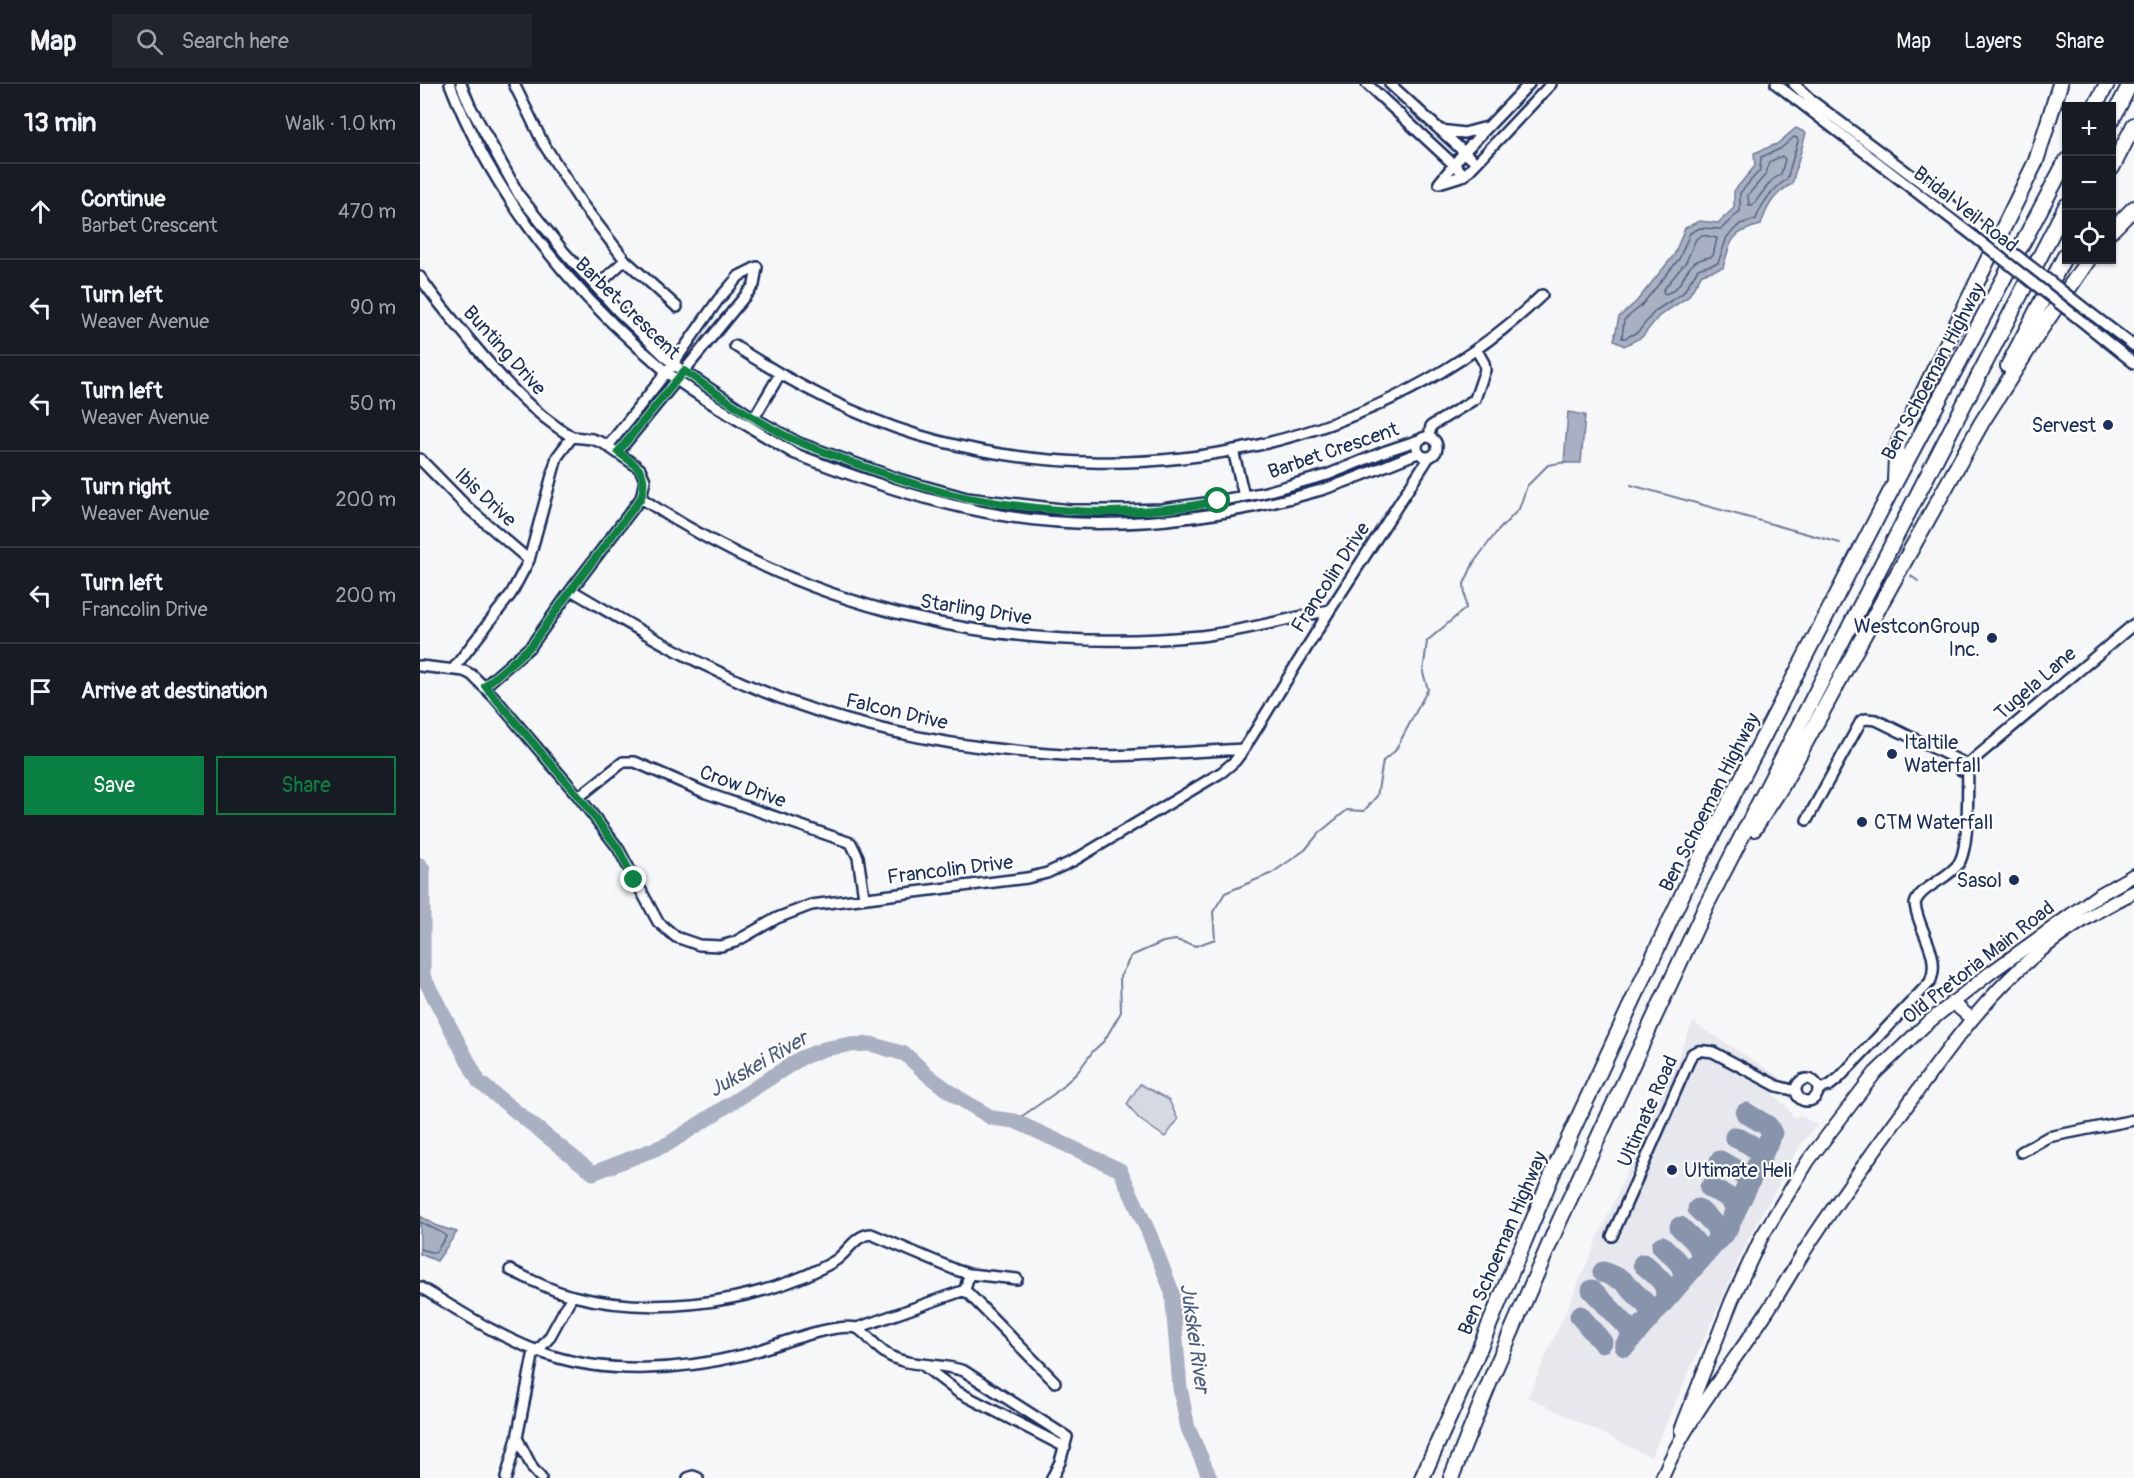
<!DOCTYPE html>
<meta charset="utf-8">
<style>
body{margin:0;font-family:Pangolin,sans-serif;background:#20242c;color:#f1f3f6}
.controls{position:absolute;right:18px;top:18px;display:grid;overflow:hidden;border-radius:0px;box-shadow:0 2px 4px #0004}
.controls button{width:54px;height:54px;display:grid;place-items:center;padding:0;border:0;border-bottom:2px solid #363941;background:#171b24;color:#f1f3f6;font:30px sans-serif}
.stop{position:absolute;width:18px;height:18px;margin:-14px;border:4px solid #0b8043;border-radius:50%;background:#fff}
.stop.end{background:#0b8043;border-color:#fff;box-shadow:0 2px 6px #0008}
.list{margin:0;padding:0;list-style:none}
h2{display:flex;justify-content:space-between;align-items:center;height:78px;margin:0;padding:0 24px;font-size:26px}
h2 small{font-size:20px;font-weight:400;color:#9ea1a6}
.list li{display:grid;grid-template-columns:39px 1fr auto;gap:18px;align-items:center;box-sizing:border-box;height:96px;padding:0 24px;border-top:2px solid #363941}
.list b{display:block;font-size:22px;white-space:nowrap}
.list p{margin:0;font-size:20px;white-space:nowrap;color:#9ea1a6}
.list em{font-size:20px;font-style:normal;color:#9ea1a6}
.actions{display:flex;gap:12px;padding:18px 24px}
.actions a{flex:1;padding:14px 0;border:2px solid #0b8043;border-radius:0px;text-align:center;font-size:21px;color:#0b8043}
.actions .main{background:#0b8043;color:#fff}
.icon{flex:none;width:33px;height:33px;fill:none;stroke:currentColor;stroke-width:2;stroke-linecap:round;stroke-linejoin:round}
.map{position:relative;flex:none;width:1714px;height:1394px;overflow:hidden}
header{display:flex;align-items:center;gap:36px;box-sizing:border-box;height:84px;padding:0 30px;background:#171b24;border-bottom:2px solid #363941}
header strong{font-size:28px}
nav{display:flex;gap:33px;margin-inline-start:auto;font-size:21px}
.search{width:420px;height:54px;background:#20242c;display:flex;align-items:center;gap:15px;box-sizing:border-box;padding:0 21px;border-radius:0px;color:#9ea1a6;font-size:22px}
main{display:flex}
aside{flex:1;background:#171b24}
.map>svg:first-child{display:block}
</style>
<header>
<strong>Map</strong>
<div class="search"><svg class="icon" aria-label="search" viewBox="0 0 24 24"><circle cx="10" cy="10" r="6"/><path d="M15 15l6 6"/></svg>Search here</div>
<nav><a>Map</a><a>Layers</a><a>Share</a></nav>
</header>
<main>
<aside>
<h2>13 min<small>Walk · 1.0 km</small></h2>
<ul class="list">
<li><svg class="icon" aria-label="ahead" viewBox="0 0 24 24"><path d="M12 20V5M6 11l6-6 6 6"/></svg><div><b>Continue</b><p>Barbet Crescent</p></div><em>470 m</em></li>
<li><svg class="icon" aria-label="left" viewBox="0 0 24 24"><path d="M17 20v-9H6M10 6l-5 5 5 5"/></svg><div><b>Turn left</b><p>Weaver Avenue</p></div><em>90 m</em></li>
<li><svg class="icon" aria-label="left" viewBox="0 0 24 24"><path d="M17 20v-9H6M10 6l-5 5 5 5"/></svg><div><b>Turn left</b><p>Weaver Avenue</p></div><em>50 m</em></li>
<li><svg class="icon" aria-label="right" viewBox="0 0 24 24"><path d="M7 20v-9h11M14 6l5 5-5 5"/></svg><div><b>Turn right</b><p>Weaver Avenue</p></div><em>200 m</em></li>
<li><svg class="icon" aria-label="left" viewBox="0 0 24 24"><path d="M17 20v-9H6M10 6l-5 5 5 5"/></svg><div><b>Turn left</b><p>Francolin Drive</p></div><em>200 m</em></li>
<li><svg class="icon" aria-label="arrive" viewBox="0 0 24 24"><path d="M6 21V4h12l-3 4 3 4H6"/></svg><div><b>Arrive at destination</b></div></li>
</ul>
<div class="actions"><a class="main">Save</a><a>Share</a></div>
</aside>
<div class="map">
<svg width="1714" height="1394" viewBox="0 0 1714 1394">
<rect width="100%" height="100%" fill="#f6f7f9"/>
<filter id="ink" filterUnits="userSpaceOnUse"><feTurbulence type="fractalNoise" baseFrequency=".0167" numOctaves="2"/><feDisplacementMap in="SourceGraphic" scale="12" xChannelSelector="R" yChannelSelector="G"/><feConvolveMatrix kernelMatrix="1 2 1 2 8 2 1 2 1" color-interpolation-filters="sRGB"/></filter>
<g filter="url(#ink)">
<path fill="#e6e8ee" d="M1273,938L1361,994L1353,1010L1365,1021L1374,1034L1380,1031L1397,1041L1379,1063L1331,1150L1231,1373L1108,1313Z"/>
<path fill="#d6d9e2" stroke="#7884a0" stroke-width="1.5" d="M720,1000L749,1016L758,1036L745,1053L719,1035L707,1020Z"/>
<path fill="#a9b0c1" stroke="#707c99" stroke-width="1.5" d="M1376,44L1386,49L1372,100C1356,108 1346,123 1341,141C1311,148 1311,156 1303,184L1282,190L1268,213L1239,232L1222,253L1204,262L1194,256L1199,233L1216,218L1254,171L1265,144L1279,137L1298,139L1314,124V107L1335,82L1334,69L1357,60Z
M1148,328L1165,331L1161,379H1144Z
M0,1132L17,1142L37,1148L17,1177L0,1170Z"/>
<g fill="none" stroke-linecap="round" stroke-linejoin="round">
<path stroke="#546386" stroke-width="1.5" d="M1374,53L1377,54L1378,57L1367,95C1353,105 1342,118 1336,135L1320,140L1307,153L1298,179L1278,185L1263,209L1235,227L1218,248L1205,254H1202L1204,236L1221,222L1259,175L1270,149L1280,144L1301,145L1320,127V109L1340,86L1341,73L1360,65Z
M1362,72L1365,75L1361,90L1351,97L1333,121H1329L1328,111L1346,90L1349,78Z
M1282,151L1297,154L1293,172C1287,174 1279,175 1274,179C1262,189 1262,207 1244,210L1243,206L1266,178L1276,155Z
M0,1138L24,1150L26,1153L15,1169L0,1165"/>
<path stroke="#707c99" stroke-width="2" d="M1211,401L1420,459
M1491,492L1498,497
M595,1037L634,1010L657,989L673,967L684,957L701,928L700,893L711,872L743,858L756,856L776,862L795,855L793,828L805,809L852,789L885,766L899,749L927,726L944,727L957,712L963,677L975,667L1008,605L1003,589L1007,557L1046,524L1044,500L1054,478L1076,449L1099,425L1107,402L1128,381L1146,378"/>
<path stroke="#a9b0c1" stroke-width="15" d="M0,781L3,785V892L59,998L173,1089L248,1060L381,974L404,965L427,961L451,960L485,970L510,993L539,1014L572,1034L595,1037L700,1086L729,1149L752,1208L760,1304L768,1344L790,1394"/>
<path stroke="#8893ac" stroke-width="21" d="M1315,1053C1325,1058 1341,1063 1340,1077
M1300,1077C1312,1084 1329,1088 1327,1103
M1290,1104C1302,1110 1318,1114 1314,1130
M1278,1125C1287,1134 1303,1143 1296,1157
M1260,1143C1269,1152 1284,1162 1280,1176
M1242,1162C1251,1172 1268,1181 1262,1197
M1223,1180C1234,1190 1252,1201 1244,1217
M1183,1188L1202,1196L1227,1221L1230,1228L1229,1235
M1172,1206L1208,1243L1211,1249L1210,1257
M1160,1232L1182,1258
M1205,1262L1307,1145L1352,1050L1348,1042L1326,1029"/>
<defs>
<path id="minor" d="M30,0C69,101 138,192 219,264C232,274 244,287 257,296C294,323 334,345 373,369C442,396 512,420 586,432C688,449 802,435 901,406C934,396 966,381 998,369
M41,0L50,22L99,111L144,168L198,227L253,280L334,334L379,359L482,396L547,414L650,426H707L742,425L785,419L842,409L907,391L966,367L999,356
M94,0L123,59L162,120L205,176L176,203
M947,0L1045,91
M970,0L1056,79
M1356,0L1556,154
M1374,0L1391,16L1563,145
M1020,46L1044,49L1067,43
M1019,99L1045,91L1131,0
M1019,99L1044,68L1109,0
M205,176L257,223
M0,193C16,217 34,237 52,259C83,296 110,327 152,353
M1673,231L1714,262
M1669,243L1714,279
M315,262C378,303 445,338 519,357C726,411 965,362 1122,211
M334,334L360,290
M997 363a10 10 0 1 1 20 0a10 10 0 1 1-20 0Z
M1009,353L1011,342L1055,315L1065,286L1064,279L1056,265
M188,362L253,280L298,216L319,192L337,183L334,201L198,368
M813,366L824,412
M0,375L47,423L109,476
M221,414C389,526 580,571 781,552C824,547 867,535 910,526
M151,506C199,534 246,563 297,587C404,639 525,664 643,671C703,674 764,668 824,665
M0,582L44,587L52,591L74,613L159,713L198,764L238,838L256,853L279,861L301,862L315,858L357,834L391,821L607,794L627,789L653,777L802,688L815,677L824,665L910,526L1009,373
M34,584L91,510L109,476L137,373L152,353L172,355L183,359L215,381L220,385L225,396L221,414L151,506L111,562L65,602
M1541,686L1714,540
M159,713L203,678H215L286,709L431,759L438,773L444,813
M1387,736L1441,637L1446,635L1456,636L1548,681
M1376 1006a11 11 0 1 1 22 0a11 11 0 1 1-22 0Z
M1399,1005L1409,1002L1419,994L1510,898C1522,871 1498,847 1495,820C1499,803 1529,795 1539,779C1550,760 1547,705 1548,681
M1601,1068L1628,1053L1714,1036
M1192,1152L1272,970C1278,965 1285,967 1293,968L1357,1002L1376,1007
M90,1186C110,1195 131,1207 153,1212C228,1231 316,1221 387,1191C397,1186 407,1182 416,1176C428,1168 435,1151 451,1150L536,1186L549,1190L597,1195
M0,1203C41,1228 83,1256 129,1271C190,1291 262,1286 323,1271C353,1263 409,1239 437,1244C449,1251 457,1266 470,1272C493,1284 520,1278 544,1287L647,1353L640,1378L632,1394
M545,1206L635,1298
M437,1244L545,1206L549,1190
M504,1282L538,1308L645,1363
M97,1354L113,1385L121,1394
M86,1394L97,1354L113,1272L129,1254L152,1212
M268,1394L273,1392L278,1394"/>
<path id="major" d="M1532,918L1552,935
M1261,1346L1312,1216L1341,1154L1388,1077L1455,989L1505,941L1570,889L1677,812L1714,791
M1242,1394C1267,1333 1310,1284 1346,1229C1361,1207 1374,1183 1389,1160C1421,1111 1457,1063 1491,1016C1522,973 1553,930 1591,893C1626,858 1670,830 1714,808"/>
<path id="highway" d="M1675,22L1687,0
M1692,36L1710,0
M1692,84L1714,41
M1692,146L1714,124
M1588,282L1646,170
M1475,397L1476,372L1478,360L1616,77L1640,0
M1334,745L1362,702L1464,514L1562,338L1621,245L1668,176
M1002,1394L1053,1280L1134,1086L1269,796L1475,399L1646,77
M1031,1394L1073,1290L1139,1138L1287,820L1646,122"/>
</defs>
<use href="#minor" stroke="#1b2f5e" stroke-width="14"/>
<use href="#major" stroke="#1b2f5e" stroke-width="16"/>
<use href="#highway" stroke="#1b2f5e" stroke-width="18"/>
<use href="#minor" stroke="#fff" stroke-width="9"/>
<use href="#major" stroke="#fff" stroke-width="12"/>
<use href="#highway" stroke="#fff" stroke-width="14"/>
<defs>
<path id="minor-bridge" d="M1563,145L1673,231
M1556,154L1669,243"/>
</defs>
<use href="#minor-bridge" stroke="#1b2f5e" stroke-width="14" stroke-linecap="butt"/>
<use href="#minor-bridge" stroke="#fff" stroke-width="9"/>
</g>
</g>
<g fill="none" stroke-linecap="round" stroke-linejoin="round" filter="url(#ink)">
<path stroke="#0b8043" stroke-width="8" d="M214,796L198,764L159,713L65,602L111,562L151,506L221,414C229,387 217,382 198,368L264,287C297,309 329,333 364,351C385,362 409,369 431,378C470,392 509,406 549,414C629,429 718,434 798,417"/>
</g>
<g fill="#1b2f5e" stroke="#fff" stroke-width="2">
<circle cx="1688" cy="341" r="6"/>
<circle cx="1572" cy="554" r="6"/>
<circle cx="1472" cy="670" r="6"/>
<circle cx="1442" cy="738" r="6"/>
<circle cx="1594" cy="796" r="6"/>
<circle cx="1252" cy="1086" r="6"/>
</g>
<g text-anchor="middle" stroke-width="4.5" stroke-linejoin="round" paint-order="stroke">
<g font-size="20" fill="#1b2f5e" stroke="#fff">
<text transform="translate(1546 125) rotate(38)" y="7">Bridal Veil Road</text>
<text transform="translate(208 224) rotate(44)" y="7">Barbet Crescent</text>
<text transform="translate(85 266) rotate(48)" y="7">Bunting Drive</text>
<text transform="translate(1513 287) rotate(-62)" y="7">Ben Schoeman Highway</text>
<text transform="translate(913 366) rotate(-19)" y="7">Barbet Crescent</text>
<text transform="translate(66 413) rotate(43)" y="7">Ibis Drive</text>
<text transform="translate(910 493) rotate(-57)" y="7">Francolin Drive</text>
<text transform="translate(556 525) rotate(9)" y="7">Starling Drive</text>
<text transform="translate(1615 599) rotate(-41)" y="7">Tugela Lane</text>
<text transform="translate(477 627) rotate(13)" y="7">Falcon Drive</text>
<text transform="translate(323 702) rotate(20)" y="7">Crow Drive</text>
<text transform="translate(1289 718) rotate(-63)" y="7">Ben Schoeman Highway</text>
<text transform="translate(530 785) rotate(-7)" y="7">Francolin Drive</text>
<text transform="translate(1558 878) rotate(-38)" y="7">Old Pretoria Main Road</text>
<text transform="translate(1227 1027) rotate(-66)" y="7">Ultimate Road</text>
<text transform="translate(1082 1159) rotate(-67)" y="7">Ben Schoeman Highway</text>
</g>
<g font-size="20" fill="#1b2f5e" stroke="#fff" text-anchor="end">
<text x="1676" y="348">Servest</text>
<text x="1560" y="549">WestconGroup<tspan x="1560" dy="23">Inc.</tspan></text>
<text x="1484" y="665" text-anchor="start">Italtile<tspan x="1484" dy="23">Waterfall</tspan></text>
<text x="1454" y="745" text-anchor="start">CTM Waterfall</text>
<text x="1582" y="803">Sasol</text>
<text x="1264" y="1093" text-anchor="start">Ultimate Heli</text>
</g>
<g font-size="21" font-style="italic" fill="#4d5c81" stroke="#fff">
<text transform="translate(338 980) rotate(-30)" y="7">Jukskei River</text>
<text transform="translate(775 1254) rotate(82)" y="7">Jukskei River</text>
</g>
</g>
</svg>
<div class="controls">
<button>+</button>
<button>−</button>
<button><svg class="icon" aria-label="locate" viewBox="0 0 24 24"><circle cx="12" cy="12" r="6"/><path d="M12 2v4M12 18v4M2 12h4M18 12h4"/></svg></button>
</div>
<div class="stop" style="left:798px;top:417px"></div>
<div class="stop end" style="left:214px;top:796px"></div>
</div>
</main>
